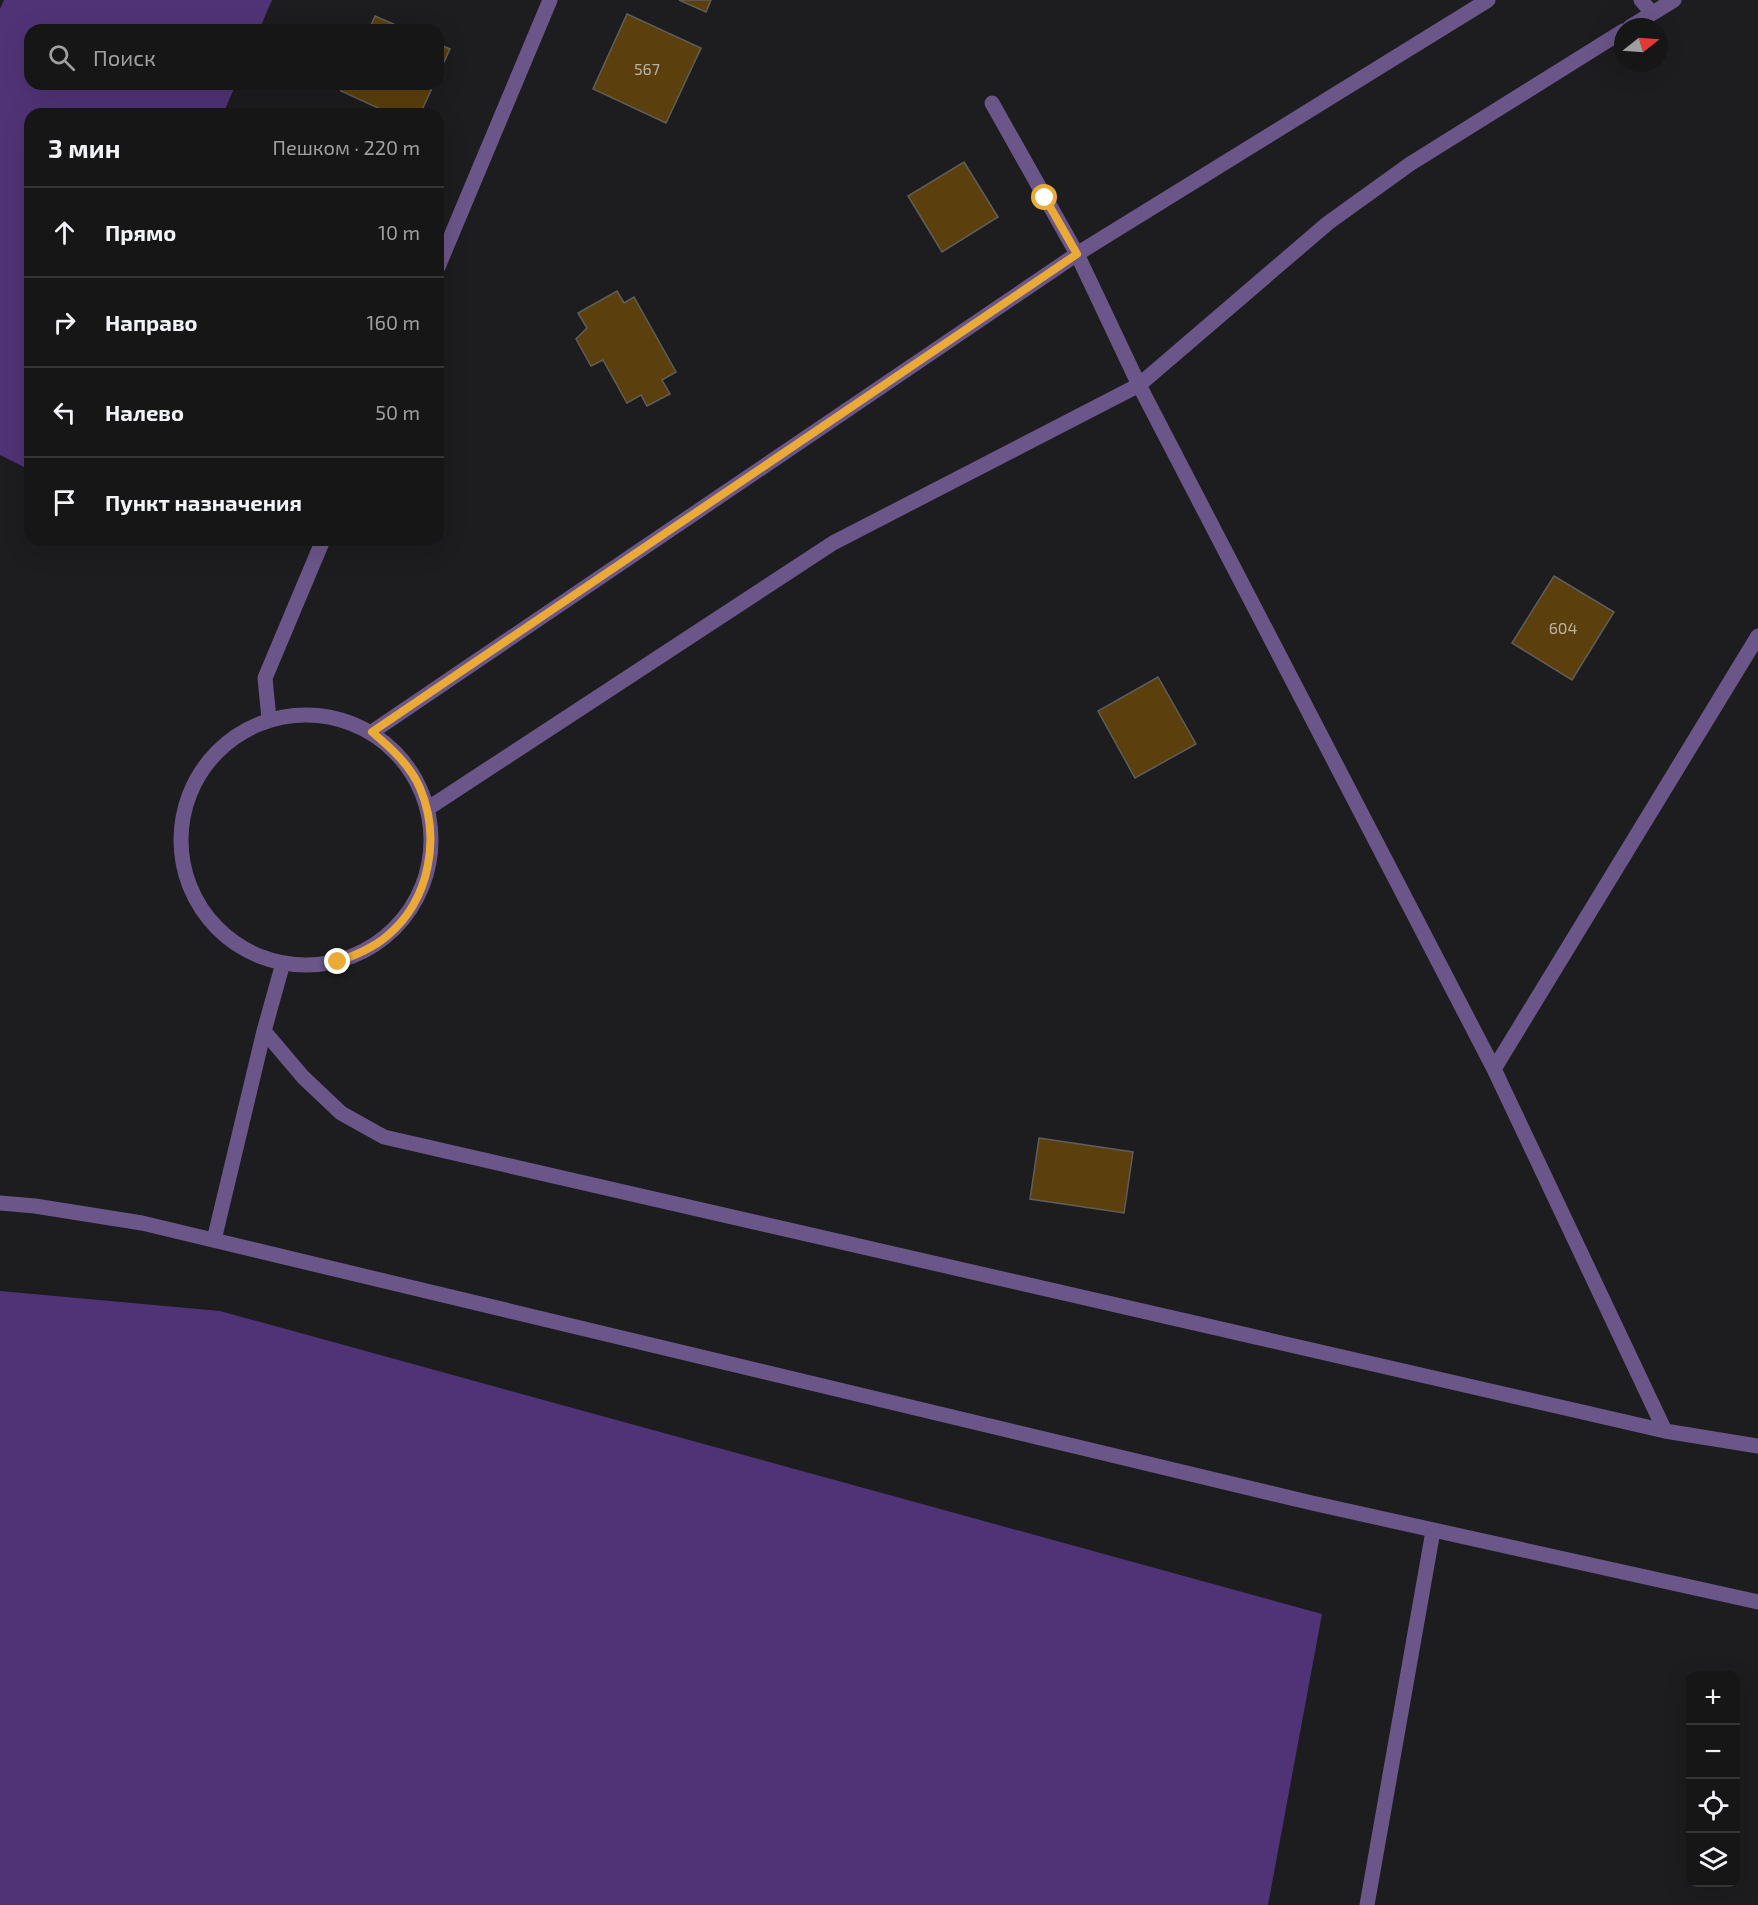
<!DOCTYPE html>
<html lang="ru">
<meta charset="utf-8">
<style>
body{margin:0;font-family:"Exo 2",sans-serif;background:#232324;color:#f1f3f6}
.controls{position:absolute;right:18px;bottom:18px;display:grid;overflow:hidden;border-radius:12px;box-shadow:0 6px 24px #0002}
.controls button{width:54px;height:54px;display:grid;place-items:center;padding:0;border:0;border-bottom:2px solid #353536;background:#161617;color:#f1f3f6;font:30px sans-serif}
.compass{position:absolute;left:1614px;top:18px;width:54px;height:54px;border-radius:50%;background:#161617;box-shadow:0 6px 24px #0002;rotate:73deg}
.stop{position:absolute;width:18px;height:18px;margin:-14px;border:4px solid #eaaa38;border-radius:50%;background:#fff}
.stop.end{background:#eaaa38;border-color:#fff;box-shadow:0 2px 6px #0008}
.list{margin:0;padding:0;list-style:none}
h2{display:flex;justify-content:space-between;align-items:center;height:78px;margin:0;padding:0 24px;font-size:26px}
h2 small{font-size:20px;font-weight:400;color:#9e9fa1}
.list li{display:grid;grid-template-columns:39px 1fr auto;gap:18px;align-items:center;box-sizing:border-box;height:90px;padding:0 24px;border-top:2px solid #353536}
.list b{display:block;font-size:22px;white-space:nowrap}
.list em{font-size:20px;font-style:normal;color:#9e9fa1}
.icon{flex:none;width:33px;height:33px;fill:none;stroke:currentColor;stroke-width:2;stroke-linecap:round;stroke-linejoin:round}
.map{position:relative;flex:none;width:1758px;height:1905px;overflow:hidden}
.search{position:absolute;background:#161617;box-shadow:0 6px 24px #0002;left:24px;top:24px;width:420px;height:66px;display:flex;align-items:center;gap:15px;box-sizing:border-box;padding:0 21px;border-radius:18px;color:#9e9fa1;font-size:22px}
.panel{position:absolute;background:#161617;box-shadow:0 6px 24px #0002;left:24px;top:108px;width:420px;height:438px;border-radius:18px}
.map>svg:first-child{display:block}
</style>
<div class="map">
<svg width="1758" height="1905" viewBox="0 0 1758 1905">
<rect width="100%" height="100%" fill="#1d1d1f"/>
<path fill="#503376" d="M4,0H272L259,30H30V84H236L223,114H30V470L0,455V9Z
M0,1291L220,1311L1322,1614L1268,1905H0Z"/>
<path fill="#5b3f0c" stroke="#5f5e5b" stroke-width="1.5" d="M679,0H711L706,12Z
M627,14L701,48L666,123L593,89Z
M375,16L407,30H369Z
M438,44L450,49L438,75Z
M345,84H434L420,114H391L341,91Z
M964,162L998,217L942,252L908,196Z
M617,291L624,303L634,297L676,372L662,380L670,394L647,406L641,395L627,403L603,360L591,366L576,339L587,328L578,313Z
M1554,576L1614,612L1572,680L1512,643Z
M1158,677L1196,744L1135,778L1098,711Z
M1039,1138L1133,1152L1124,1213L1030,1199Z"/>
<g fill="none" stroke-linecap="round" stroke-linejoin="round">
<path stroke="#6a5689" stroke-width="15" d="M1641,0L1652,13
M1630,27L1674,0
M992,103L1077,254L1139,385L1494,1069L1665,1431
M438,267L550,0
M181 840a125 125 0 1 1 250 0a125 125 0 1 1-250 0Z
M269,719L265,678L323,540
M372,732L1077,254L1488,0
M427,809L833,543L1139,385L1328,223L1410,164L1623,31
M283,963L264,1031L303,1077L341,1113L384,1137L1665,1431L1758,1446
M1494,1069L1758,636
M214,1240L264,1031"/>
<path stroke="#6a5689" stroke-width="15" d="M1367,1905L1433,1531"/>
<path stroke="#6a5689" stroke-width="15" d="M0,1203L35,1206L142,1223L1312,1503L1758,1602"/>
</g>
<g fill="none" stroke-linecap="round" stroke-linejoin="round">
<path stroke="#eaaa38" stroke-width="8" d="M338,962C355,955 373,948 387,936C430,900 441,838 420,788C410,765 391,748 372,732L1077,254L1045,198"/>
</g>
<g text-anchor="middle" stroke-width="5" stroke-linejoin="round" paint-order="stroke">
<g font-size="16" fill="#bbb3a8">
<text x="647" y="75">567</text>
<text x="1563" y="634">604</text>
</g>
</g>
</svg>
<div class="controls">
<button>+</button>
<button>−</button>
<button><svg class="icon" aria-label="locate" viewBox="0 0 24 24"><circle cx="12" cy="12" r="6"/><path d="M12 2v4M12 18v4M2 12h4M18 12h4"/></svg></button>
<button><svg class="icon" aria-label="layers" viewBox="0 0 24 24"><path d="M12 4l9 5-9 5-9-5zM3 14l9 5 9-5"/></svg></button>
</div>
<svg class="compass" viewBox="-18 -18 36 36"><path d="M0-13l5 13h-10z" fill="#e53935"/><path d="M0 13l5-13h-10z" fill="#9e9fa1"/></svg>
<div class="stop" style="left:1045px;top:198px"></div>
<div class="stop end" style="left:338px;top:962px"></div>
<div class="search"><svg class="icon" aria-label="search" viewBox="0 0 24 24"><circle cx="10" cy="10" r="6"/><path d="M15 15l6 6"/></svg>Поиск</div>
<section class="panel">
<h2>3 мин<small>Пешком · 220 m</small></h2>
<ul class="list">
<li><svg class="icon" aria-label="ahead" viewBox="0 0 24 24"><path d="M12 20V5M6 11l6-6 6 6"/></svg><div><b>Прямо</b></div><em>10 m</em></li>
<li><svg class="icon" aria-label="right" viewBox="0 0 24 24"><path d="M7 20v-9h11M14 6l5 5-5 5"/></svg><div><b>Направо</b></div><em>160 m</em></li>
<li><svg class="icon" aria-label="left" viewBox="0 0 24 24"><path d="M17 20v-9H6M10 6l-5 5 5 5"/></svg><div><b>Налево</b></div><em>50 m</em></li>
<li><svg class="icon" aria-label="arrive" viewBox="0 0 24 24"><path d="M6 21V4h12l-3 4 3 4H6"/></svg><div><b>Пункт назначения</b></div></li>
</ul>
</section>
</div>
